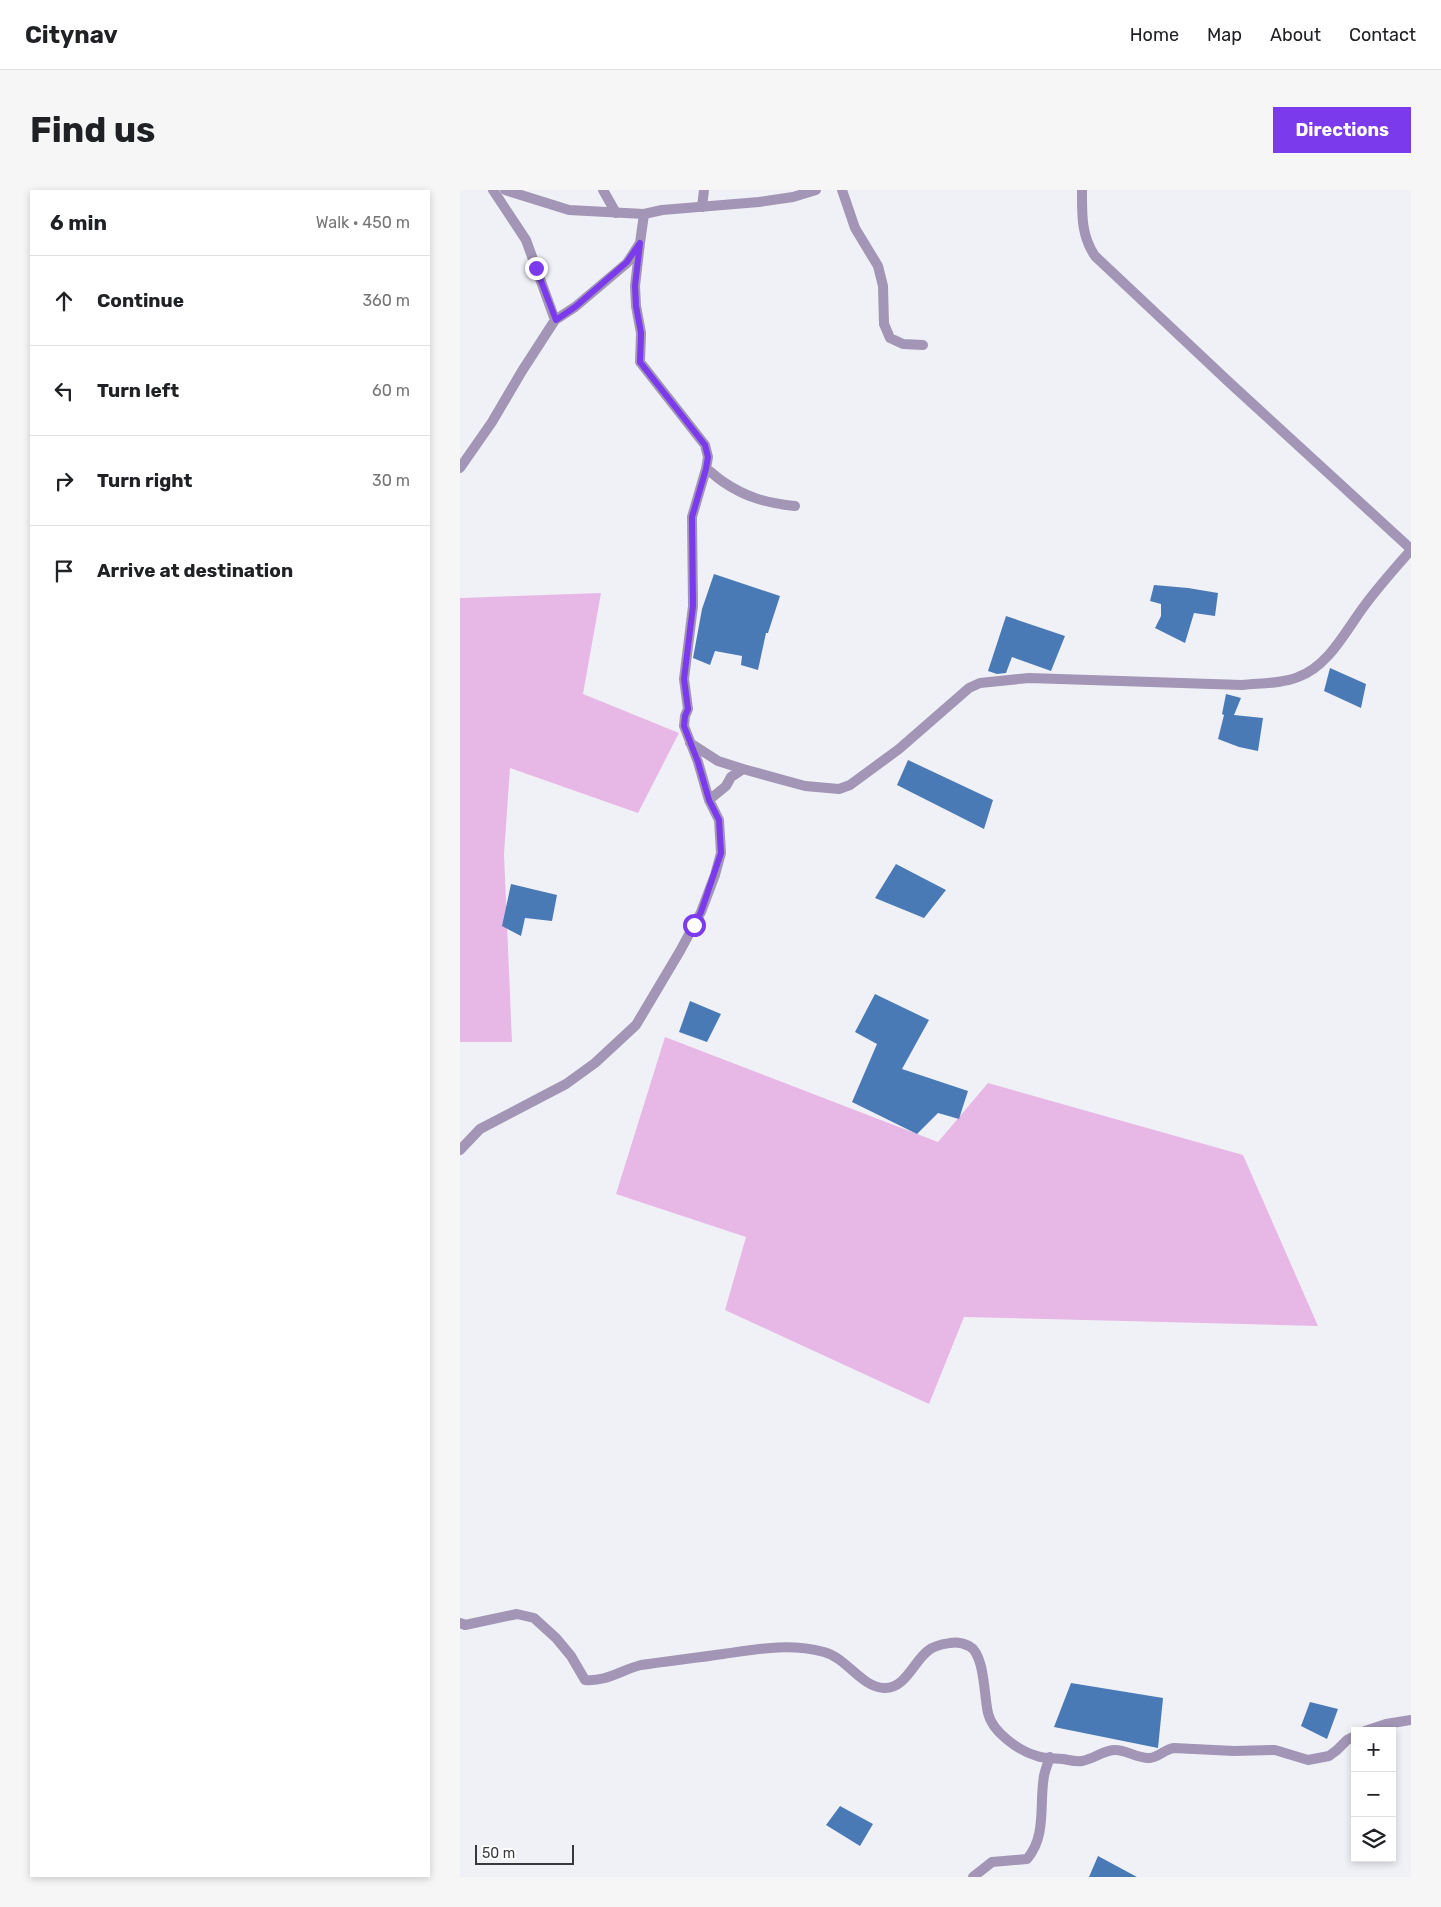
<!DOCTYPE html>
<meta charset="utf-8">
<style>
body{margin:0;font-family:Rubik,sans-serif;background:#f6f6f6;color:#202124}
.controls{position:absolute;right:15px;bottom:15px;display:grid;overflow:hidden;border-radius:0px;box-shadow:0 2px 8px #0003}
.controls button{width:45px;height:45px;display:grid;place-items:center;padding:0;border:0;border-bottom:1px solid #e0e0e0;background:#fff;color:#202124;font:25px sans-serif}
.scale{position:absolute;left:15px;bottom:12px;width:99px;box-sizing:border-box;padding-left:5px;border:2px solid #39393b;border-top:0;font-size:14px;line-height:18px;white-space:nowrap;color:#39393b;-webkit-text-stroke:4px #fff;paint-order:stroke}
.stop{position:absolute;width:15px;height:15px;margin:-11px;border:4px solid #7c3aed;border-radius:50%;background:#fff}
.stop.end{background:#7c3aed;border-color:#fff;box-shadow:0 1px 5px #0008}
.list{margin:0;padding:0;list-style:none}
h2{display:flex;justify-content:space-between;align-items:center;height:65px;margin:0;padding:0 20px;font-size:21px}
h2 small{font-size:16px;font-weight:400;color:#757577}
.list li{display:grid;grid-template-columns:32px 1fr auto;gap:15px;align-items:center;box-sizing:border-box;height:90px;padding:0 20px;border-top:1px solid #e0e0e0}
.list b{display:block;font-size:19px;white-space:nowrap}
.list em{font-size:16px;font-style:normal;color:#757577}
.icon{flex:none;width:28px;height:28px;fill:none;stroke:currentColor;stroke-width:2;stroke-linecap:round;stroke-linejoin:round}
.map{position:relative;flex:none;width:951px;height:1687px;overflow:hidden;border-radius:0px}
header{display:flex;align-items:center;gap:30px;box-sizing:border-box;height:70px;padding:0 25px;background:#fff;border-bottom:1px solid #e0e0e0}
header strong{font-size:24px}
nav{display:flex;gap:28px;margin-inline-start:auto;font-size:18px}
.intro{display:flex;align-items:center;justify-content:space-between;box-sizing:border-box;height:120px;padding:0 30px}
h1{margin:0;font-size:35px}
.button{padding:12px 22px;border-radius:0px;background:#7c3aed;color:#fff;font-size:18px;font-weight:700}
main{display:flex;gap:30px;padding:0 30px}
aside{flex:1;background:#fff;border-radius:0px;box-shadow:0 2px 8px #0003}
.map>svg:first-child{display:block}
</style>
<header>
<strong>Citynav</strong>
<nav><a>Home</a><a>Map</a><a>About</a><a>Contact</a></nav>
</header>
<div class="intro"><h1>Find us</h1><a class="button">Directions</a></div>
<main>
<aside>
<h2>6 min<small>Walk · 450 m</small></h2>
<ul class="list">
<li><svg class="icon" aria-label="ahead" viewBox="0 0 24 24"><path d="M12 20V5M6 11l6-6 6 6"/></svg><div><b>Continue</b></div><em>360 m</em></li>
<li><svg class="icon" aria-label="left" viewBox="0 0 24 24"><path d="M17 20v-9H6M10 6l-5 5 5 5"/></svg><div><b>Turn left</b></div><em>60 m</em></li>
<li><svg class="icon" aria-label="right" viewBox="0 0 24 24"><path d="M7 20v-9h11M14 6l5 5-5 5"/></svg><div><b>Turn right</b></div><em>30 m</em></li>
<li><svg class="icon" aria-label="arrive" viewBox="0 0 24 24"><path d="M6 21V4h12l-3 4 3 4H6"/></svg><div><b>Arrive at destination</b></div></li>
</ul>
</aside>
<div class="map">
<svg width="951" height="1687" viewBox="0 0 951 1687">
<rect width="100%" height="100%" fill="#f0f1f7"/>
<path fill="#e7b8e5" d="M141,403L123,504L219,543L178,623L50,578L44,664L52,852H0V408Z
M205,847L478,952L528,893L783,965L858,1136L504,1127L469,1214L265,1120L286,1047L156,1004Z"/>
<path fill="#4a7ab6" d="M254,384L320,406L308,443H306L298,480L281,475L282,466L255,461L250,475L233,468L242,419Z
M694,395L728,398L758,403L755,426L734,423L725,453L695,438L701,426V414L690,411Z
M546,426L605,446L591,481L552,467L546,483L537,484L528,481Z
M870,478L906,494L901,518L864,501Z
M766,504L781,508L774,525L803,528L798,561L779,557L758,549L764,525L762,524Z
M448,570L533,610L524,639L437,595Z
M436,674L486,700L464,728L415,708Z
M51,694L97,705L92,731L65,728L61,746L42,736Z
M415,804L469,830L442,879L508,901L499,929L478,923L457,944L392,912L417,854L395,842Z
M230,811L261,824L247,852L219,842Z
M611,1493L703,1508L698,1558L594,1537Z
M850,1512L878,1519L867,1549L841,1536Z
M380,1616L413,1634L400,1656L366,1635Z
M638,1666L677,1687H629Z"/>
<g fill="none" stroke-linecap="round" stroke-linejoin="round">
<path stroke="#a295b5" stroke-width="10" d="M33,0L66,50L95,130
M143,0L156,23
M382,0L395,38L418,76L423,96L424,134L430,148L443,154L463,155
M622,0C622,24 621,46 635,66L771,194L951,359
M242,17L244,0
M0,278L32,232L62,181L95,130L115,117L167,73L180,53L184,24
M246,279C252,282 256,287 262,291C285,307 306,313 335,316
M230,553L258,571L283,579L345,596L379,599L390,595L439,559L509,498L520,493L569,488L782,495C800,493 821,494 838,487C869,476 886,440 905,415C919,396 935,378 951,360
M249,610L266,596L271,587L283,579
M0,960L20,939L106,894L135,873L176,835L220,761L241,722L255,685L261,663L259,630L249,610L238,572L224,536L225,526L228,519L224,489L233,416L232,327L246,279L248,267L245,255L180,172L181,143L176,116L175,96L180,53
M0,1433L5,1435L57,1424L74,1428L96,1448L111,1466L125,1490C146,1492 161,1480 181,1475C208,1471 236,1468 263,1464C298,1459 329,1453 364,1462C387,1468 401,1497 424,1498C446,1499 454,1470 469,1460C475,1455 483,1454 490,1453C496,1452 503,1453 509,1456C525,1464 524,1507 528,1523C532,1542 559,1561 577,1566C585,1569 595,1568 603,1569C609,1570 616,1572 622,1571C634,1569 642,1561 654,1560C666,1559 677,1569 690,1568C699,1567 705,1559 714,1558L774,1561L815,1560L848,1570L869,1566L877,1560L887,1550L895,1546
M905,1541L926,1534L951,1530
M513,1687L532,1672L567,1669C587,1646 579,1614 584,1586C585,1580 588,1573 590,1567"/>
<path stroke="#a295b5" stroke-width="10" d="M45,0L109,20L184,24L202,20L299,12L333,7L356,0"/>
</g>
<g fill="none" stroke-linecap="round" stroke-linejoin="round">
<path stroke="#7c3aed" stroke-width="6" d="M76,78L96,130L115,117L167,72L180,53L175,96L176,116L181,143L180,172L245,255L248,267L246,279L232,327L233,416L224,489L228,519L225,526L224,536L238,572L249,610L259,630L261,663L241,722L234,735"/>
</g>
</svg>
<div class="controls">
<button>+</button>
<button>−</button>
<button><svg class="icon" aria-label="layers" viewBox="0 0 24 24"><path d="M12 4l9 5-9 5-9-5zM3 14l9 5 9-5"/></svg></button>
</div>
<div class="scale">50 m</div>
<div class="stop" style="left:234px;top:735px"></div>
<div class="stop end" style="left:76px;top:78px"></div>
</div>
</main>
